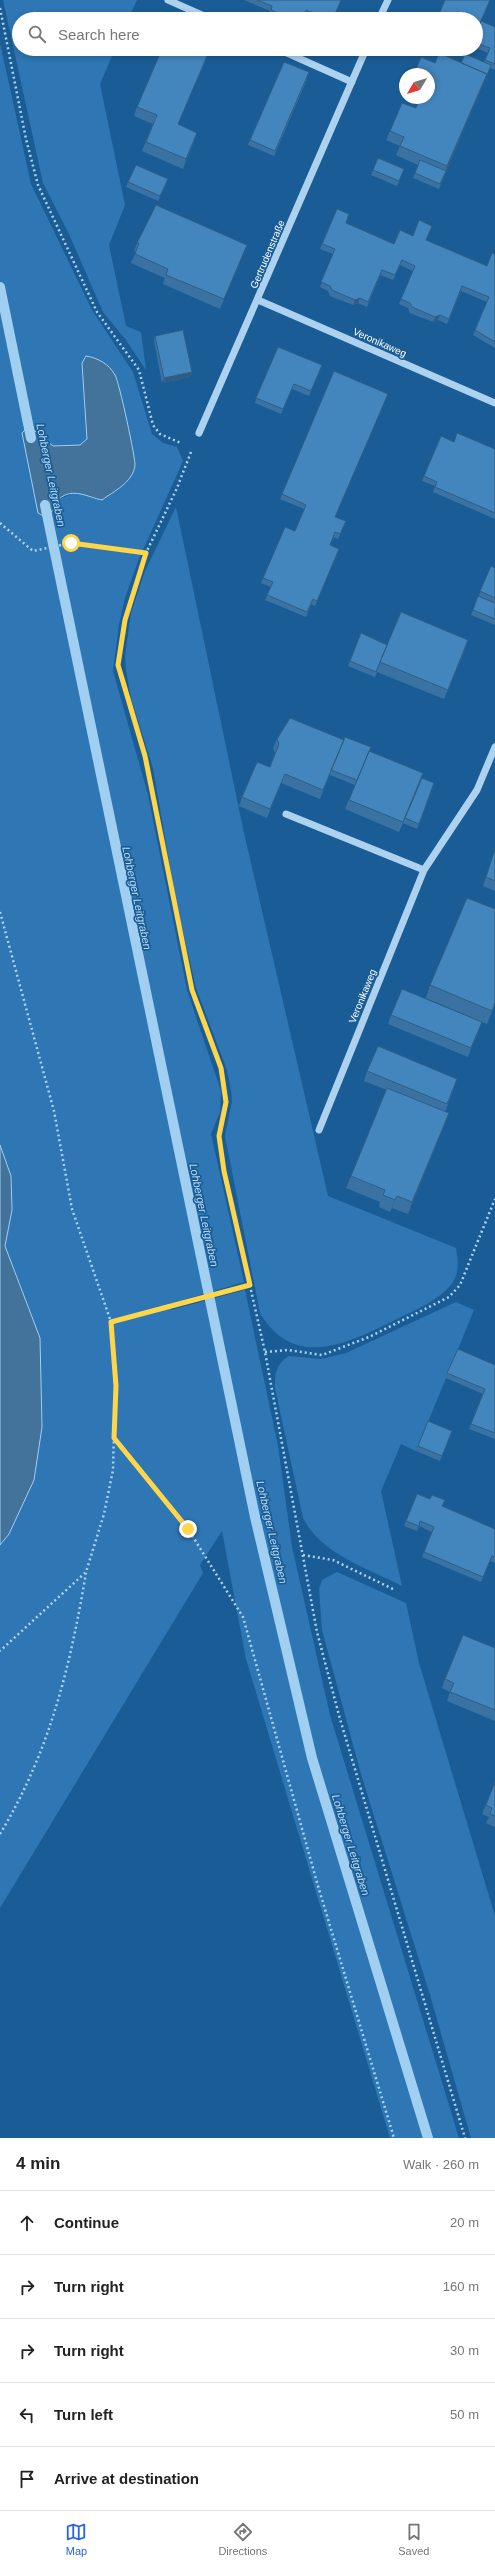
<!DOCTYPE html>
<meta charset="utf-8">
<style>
body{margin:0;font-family:Arial,sans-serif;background:#f6f6f6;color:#222}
.compass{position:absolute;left:399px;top:68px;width:36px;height:36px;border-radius:50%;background:#fff;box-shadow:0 2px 6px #0003;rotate:232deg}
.stop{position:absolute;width:12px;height:12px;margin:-9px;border:3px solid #ffd54a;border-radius:50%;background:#fff}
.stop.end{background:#ffd54a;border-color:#fff;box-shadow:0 1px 4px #0008}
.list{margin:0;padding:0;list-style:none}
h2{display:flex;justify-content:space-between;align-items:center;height:52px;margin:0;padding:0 16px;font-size:17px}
h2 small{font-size:13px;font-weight:400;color:#767676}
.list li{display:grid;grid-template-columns:26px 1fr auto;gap:12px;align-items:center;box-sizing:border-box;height:64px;padding:0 16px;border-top:1px solid #e0e0e0}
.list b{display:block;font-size:15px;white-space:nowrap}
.list em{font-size:13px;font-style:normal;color:#767676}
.icon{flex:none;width:22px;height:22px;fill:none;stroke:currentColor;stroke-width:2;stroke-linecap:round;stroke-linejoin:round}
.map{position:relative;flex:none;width:495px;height:2138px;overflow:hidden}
.search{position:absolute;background:#fff;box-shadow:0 2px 6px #0003;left:12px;right:12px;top:12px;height:44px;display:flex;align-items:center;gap:10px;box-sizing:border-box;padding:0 14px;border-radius:22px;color:#767676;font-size:15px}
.sheet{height:372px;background:#fff}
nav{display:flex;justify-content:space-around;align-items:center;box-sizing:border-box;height:56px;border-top:1px solid #e0e0e0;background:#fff;font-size:11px;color:#767676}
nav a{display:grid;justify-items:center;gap:2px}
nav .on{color:#2563eb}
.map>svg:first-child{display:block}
</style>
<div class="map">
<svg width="495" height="2138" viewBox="0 0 495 2138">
<rect width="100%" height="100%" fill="#1a5d96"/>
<path fill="#2e77b4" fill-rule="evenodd" d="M3,0H137L128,19H19V49H115L100,84L125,205L109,245L126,326L141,332L146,370L126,340L103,312L69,234L43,183Z
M0,43L31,184L92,310L133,372L152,434L163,443L177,447L183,461L138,561L125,598L119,624L113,671L148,795L187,990L221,1091L220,1112L211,1134L244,1282L170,1304L171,1310L245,1290L278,1446L292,1547L330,1715L459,2138H390L246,1659L222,1531L200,1565L203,1573L0,1908V1545L9,1534L40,1338L5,1246L12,1210L11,1176L0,1145ZM82,363L102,500L76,492L58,500L54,510L22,433L29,426L53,446L80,445L87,439Z
M176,507L244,833L328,1196L456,1248C458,1261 460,1275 450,1286C436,1302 413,1311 393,1321C346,1344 294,1370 260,1313L225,1136L232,1101L231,1090L227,1070L196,988L176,901L153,768L131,698L126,670L125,656L131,613L145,571Z
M456,1302L474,1310L416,1451L401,1444L381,1491L402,1586C367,1568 321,1554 303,1518L275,1388C275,1373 276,1364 289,1356L321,1359L346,1353Z
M337,1572L406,1603L419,1663L495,1916V2138H471L430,1995L361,1774L322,1630L319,1589L322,1580Z"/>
<path fill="#43739b" stroke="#a0cff2" d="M86,356C98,358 109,364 115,375C119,381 136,460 135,466C132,483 114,491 102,500C87,497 73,487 59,499C55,503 52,513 47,518L38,513L22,433L29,426L53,446L80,445L87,439L82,363Z
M0,1145L11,1176L12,1210L5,1246L40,1338L42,1427L34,1480L9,1534L0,1545Z"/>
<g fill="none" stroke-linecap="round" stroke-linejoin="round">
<path stroke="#a0cff2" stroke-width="10" d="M0,287L31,438
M45,505L255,1517L312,1758L428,2138"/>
<path stroke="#add2f0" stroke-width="2.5" stroke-dasharray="2 3" stroke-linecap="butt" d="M0,8L26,139L38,185L97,312L139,370L153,425L160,434L181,443
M191,452L177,488L146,553L125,620L118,665L145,756L192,990L221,1068L227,1103L219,1136L224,1171L265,1352L317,1632L340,1719L465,2138
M0,523L33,551L71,543L145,553
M0,912L54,1111L72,1209L111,1322L115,1386L113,1470L104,1514L86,1572L0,1651
M111,1322L250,1285
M265,1352L288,1350L322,1355L369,1337L449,1297L460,1285L495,1199
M114,1438L188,1529L243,1617L318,1886L394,2138
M303,1555L333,1560L395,1590
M0,1834C50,1751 70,1667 86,1573"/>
<path stroke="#add2f0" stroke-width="7" d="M168,0L211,19
M379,19L388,0
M278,49L352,82
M258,300L495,403
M199,433L366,49
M286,814L424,870
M319,1130L424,870L477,790L495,747"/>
</g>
<path fill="#3a73a3" d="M244,0H341L333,19H314L304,15L303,19H279L269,15L270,11Z
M488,6L481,21L495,27V70L490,68L439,189L413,178L418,165L396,155L400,146L386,140L390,131L416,108L419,100L414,98H429L435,63L484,62L488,53L476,48V19Z
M208,54L178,124L194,142L183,169L142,151L153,124L134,116L137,107Z
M308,77L274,156L248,145L250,140Z
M378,158L404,169L397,186L371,175Z
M128,182L166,184L158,201L126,187Z
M346,224L394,244L413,236L426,240L487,266L495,254V348L473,335L487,302L461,291L447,324L438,320L433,322L410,313L408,308L399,304L413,271L400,265L393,280L380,275L367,307L358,303L353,305L330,296L328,291L320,287L333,254L320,249L322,244Z
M137,243L247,245L220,309L163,284L165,278L131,263L136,252H134Z
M155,336L192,372L190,377L162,383L154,341Z
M322,365L309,396L292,389L281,414L255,403L256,398Z
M454,442L495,449V519L433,492L435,486L422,481L424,476Z
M282,494L346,521L338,539L333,537L330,546L337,554L315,606L311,604L306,617L265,600L271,587L261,583L263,578L295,531L304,509L280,499Z
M491,566L495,568V625L471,615Z
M361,633L387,645L465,650L444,699L377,672L375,677L348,666Z
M277,739L370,751L420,782L408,812L434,783L417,829L403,823L405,819L399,832L345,809L355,785L330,775V774L320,799L281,783L267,818L239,806L242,797L270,767L275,753L273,748Z
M495,849V891L483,886Z
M495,909V1005L487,1024L426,998L430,985Z
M391,1015L482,1022L468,1057L388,1024Z
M367,1071L454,1088L445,1112L449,1113L444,1126L408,1214L392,1208L390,1212L379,1207L380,1202L346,1188L351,1176L387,1090L364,1081Z
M495,1365V1439L469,1429L483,1394L446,1378L447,1373Z
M428,1421L452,1431L440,1461L416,1451Z
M417,1494L430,1499L442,1507L495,1529V1563L490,1561L481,1582L422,1557L432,1532L419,1526L417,1531L404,1526Z
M495,1648V1721L447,1701L450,1692L442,1688L445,1679Z
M495,1782V1827L486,1823L489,1817L482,1814Z"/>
<path fill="#2f5e84" d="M491,65L484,83L439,189L447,166Z
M197,133L194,142L183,169L186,159Z
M247,245L244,254L220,309L224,299Z
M360,298L358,303L353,305L355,300Z
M440,315L438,320L433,322L435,317Z
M192,372L190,377L162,383L164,378Z
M468,640L465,650L444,699L448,690Z
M495,1003V1005L487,1024L492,1011Z
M482,1022L479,1032L468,1057L471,1048Z
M449,1113L444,1126L408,1214L412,1202Z
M397,1196L392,1208L390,1212L395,1200Z"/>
<path fill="#4386bd" stroke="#2f5e84" d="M257,0H341L333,19H328L306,10L302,19H292L271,10L272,6Z
M445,0H490L476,32V19H437Z
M481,21L495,27V64L485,60L490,48L476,43V33Z
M162,49H210L178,124L197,133L186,159L146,142L157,115L137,107Z
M439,53L487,74L447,166L400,146L404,137L390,131L402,103L416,108L420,98H429V74H414L421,57L435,63Z
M465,54L491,65L486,78L487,74L461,63Z
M284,62L309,72L275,151L250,140Z
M378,158L404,169L399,181L373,170Z
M420,160L446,171L440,184L415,173Z
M136,165L168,179L160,196L128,182Z
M156,205L247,245L224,299L166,275L168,269L135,254L139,243H137Z
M337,209L349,214L346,223L394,244L400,230L413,236L419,220L432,226L426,240L487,266L492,253L495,254V342L475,330L489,297L462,286L449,319L440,315L435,317L412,307L410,303L401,299L415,266L402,260L395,275L382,270L368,302L360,298L355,300L332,290L330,286L321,282L335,249L322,244Z
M183,330L192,372L164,378L155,336Z
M278,347L322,365L311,391L294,384L283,409L256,398Z
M334,371L388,394L335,517L346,521L340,534L335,532L330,545L339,549L317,601L313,599L307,612L267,595L273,582L263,578L285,527L295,531L306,505L282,494Z
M457,433L495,449V513L435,487L437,482L424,476L441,436L454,442Z
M491,566L495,568V598L480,591Z
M478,596L495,603V619L473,610Z
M401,612L468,640L448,690L380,662Z
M361,633L387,645L376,672L350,661Z
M290,718L344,740L323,790L285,774L270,809L242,797L257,762L270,767L279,744L277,739Z
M345,737L371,747L357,780L331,770Z
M369,751L423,773L403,822L349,800Z
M422,778L434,783L419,824L405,818Z
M495,849V881L486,877Z
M467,898L495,909V1003L492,1011L430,985Z
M402,989L482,1022L471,1048L391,1015Z
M378,1046L457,1079L447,1104L367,1071Z
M387,1088L449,1113L412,1202L397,1196L395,1200L383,1195L385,1190L351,1176Z
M458,1349L495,1365V1433L471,1424L485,1389L447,1373Z
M428,1421L452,1431L442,1456L418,1446Z
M417,1494L430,1499L432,1495L445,1500L442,1506L495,1529V1557L492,1556L483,1577L424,1552L434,1527L420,1521L419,1526L406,1521Z
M463,1635L495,1648V1710L450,1692L454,1683L445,1679Z
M495,1782V1816L490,1814L492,1808L486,1805Z"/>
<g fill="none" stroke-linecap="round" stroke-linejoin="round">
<path stroke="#ffd54a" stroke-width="5" d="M71,543L146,553L125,620L118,665L145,756L192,990L221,1068L226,1102L219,1136L224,1171L250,1285L111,1322L116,1386L114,1438L188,1529"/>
</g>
<g text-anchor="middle" stroke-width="3.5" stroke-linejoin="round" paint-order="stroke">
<g font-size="10" fill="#fff" stroke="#1a5d96">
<text transform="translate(267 254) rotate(-67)" y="4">Gertrudenstraße</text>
<text transform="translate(380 342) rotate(24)" y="4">Veronikaweg</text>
<text transform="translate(362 996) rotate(-68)" y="4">Veronikaweg</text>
</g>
<g font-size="11" font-style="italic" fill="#b9dcf7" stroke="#1a5d96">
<text transform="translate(51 475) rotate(78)" y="4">Lohberger Leitgraben</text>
<text transform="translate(137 898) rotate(78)" y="4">Lohberger Leitgraben</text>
<text transform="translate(204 1215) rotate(78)" y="4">Lohberger Leitgraben</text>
<text transform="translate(272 1532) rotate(77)" y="4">Lohberger Leitgraben</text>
<text transform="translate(351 1845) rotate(73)" y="4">Lohberger Leitgraben</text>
</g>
</g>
</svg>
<svg class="compass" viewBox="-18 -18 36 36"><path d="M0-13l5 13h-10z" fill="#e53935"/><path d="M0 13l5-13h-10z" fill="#767676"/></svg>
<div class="stop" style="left:71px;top:543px"></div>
<div class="stop end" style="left:188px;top:1529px"></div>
<div class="search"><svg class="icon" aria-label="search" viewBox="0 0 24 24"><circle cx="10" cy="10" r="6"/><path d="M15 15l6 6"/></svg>Search here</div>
</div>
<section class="sheet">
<h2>4 min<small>Walk · 260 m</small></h2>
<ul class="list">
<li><svg class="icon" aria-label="ahead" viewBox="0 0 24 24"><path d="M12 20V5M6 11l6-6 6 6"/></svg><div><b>Continue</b></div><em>20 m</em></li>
<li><svg class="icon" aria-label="right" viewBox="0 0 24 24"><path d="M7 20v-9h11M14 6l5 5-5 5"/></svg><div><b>Turn right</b></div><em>160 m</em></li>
<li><svg class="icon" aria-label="right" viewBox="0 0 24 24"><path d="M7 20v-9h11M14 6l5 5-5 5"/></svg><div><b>Turn right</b></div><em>30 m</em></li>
<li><svg class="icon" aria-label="left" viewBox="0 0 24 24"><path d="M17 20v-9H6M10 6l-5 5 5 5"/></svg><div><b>Turn left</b></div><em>50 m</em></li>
<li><svg class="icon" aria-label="arrive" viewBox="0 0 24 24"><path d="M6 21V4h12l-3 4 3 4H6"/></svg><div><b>Arrive at destination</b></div></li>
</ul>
</section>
<nav>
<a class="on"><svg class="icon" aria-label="map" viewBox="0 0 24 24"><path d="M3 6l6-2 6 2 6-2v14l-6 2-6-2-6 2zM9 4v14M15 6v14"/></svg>Map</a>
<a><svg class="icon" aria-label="directions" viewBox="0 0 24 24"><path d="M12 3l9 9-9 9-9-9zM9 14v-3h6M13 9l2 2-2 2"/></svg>Directions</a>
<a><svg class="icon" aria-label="saved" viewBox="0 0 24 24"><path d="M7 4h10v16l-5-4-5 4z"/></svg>Saved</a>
</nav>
